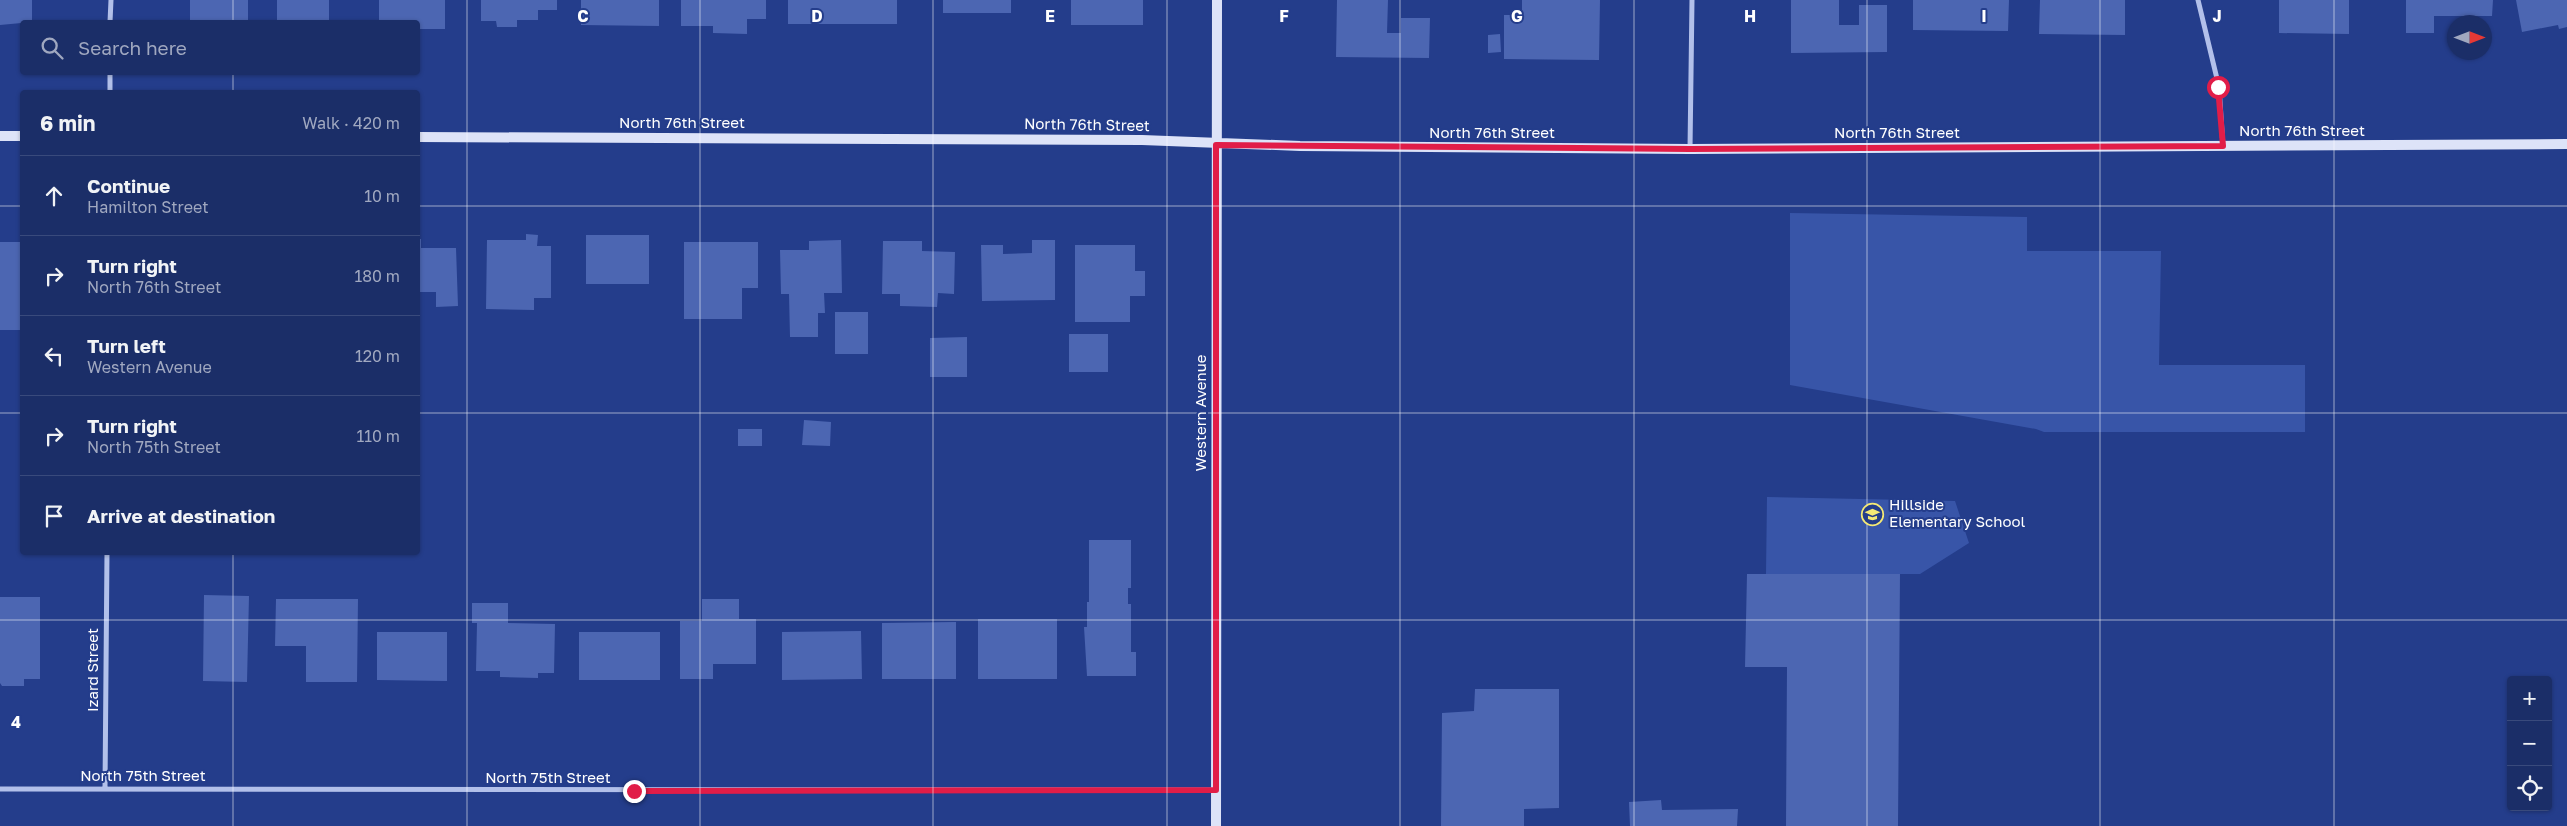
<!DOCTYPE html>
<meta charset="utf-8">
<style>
body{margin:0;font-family:"Golos Text",sans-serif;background:#283a71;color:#f1f3f6}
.controls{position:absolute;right:15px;bottom:15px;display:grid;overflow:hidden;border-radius:5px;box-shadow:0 1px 4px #0004}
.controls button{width:45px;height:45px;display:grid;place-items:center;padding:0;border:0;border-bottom:1px solid #394a7c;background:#1b2e68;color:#f1f3f6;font:25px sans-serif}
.compass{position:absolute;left:2447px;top:15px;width:45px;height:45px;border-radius:50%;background:#1b2e68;box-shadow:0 1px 4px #0004;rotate:90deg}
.stop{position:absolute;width:15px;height:15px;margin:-11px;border:4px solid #e11d48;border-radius:50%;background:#fff}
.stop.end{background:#e11d48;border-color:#fff;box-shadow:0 1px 5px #0008}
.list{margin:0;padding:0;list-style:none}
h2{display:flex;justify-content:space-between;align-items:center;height:65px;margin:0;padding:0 20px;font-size:21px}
h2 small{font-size:16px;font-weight:400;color:#a0a8c0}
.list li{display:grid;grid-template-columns:32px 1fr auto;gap:15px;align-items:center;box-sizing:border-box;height:80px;padding:0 20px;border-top:1px solid #394a7c}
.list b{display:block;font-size:19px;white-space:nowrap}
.list p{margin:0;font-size:16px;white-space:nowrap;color:#a0a8c0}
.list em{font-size:16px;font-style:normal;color:#a0a8c0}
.icon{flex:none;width:28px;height:28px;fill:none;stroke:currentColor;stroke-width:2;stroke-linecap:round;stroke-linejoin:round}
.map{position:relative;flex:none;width:2567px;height:826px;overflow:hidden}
.search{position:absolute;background:#1b2e68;box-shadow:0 1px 4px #0004;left:20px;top:20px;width:400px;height:55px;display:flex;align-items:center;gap:12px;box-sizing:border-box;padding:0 18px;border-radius:5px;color:#a0a8c0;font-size:19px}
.panel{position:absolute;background:#1b2e68;box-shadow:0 1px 4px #0004;left:20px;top:90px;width:400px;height:465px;border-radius:5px}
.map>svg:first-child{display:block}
</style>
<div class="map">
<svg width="2567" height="826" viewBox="0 0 2567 826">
<rect width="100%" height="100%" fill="#243d8b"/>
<path fill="#3855a8" d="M1790,213L2027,217V251H2161L2159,365H2305V432H2044L2036,429L1790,385Z
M1767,497L1955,501L1969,543L1920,574H1766Z"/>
<path fill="#4c66b2" d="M0,0H32V22L0,25Z
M190,0H248V22H190Z
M277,0H329V22H277Z
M379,0H445V29H418V22H379Z
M481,0H557V10H538V20H517V27H497L496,21H481Z
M581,0H659V26L581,25Z
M681,0H766V19H747V34L713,33V26H681Z
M788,0H897V24H788Z
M943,0H1011V13H943Z
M1071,0H1143V25H1071Z
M1337,0H1388L1387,33H1401V18H1430L1429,58L1336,57Z
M1522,0H1600L1599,60L1504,59V15H1522Z
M1791,0H1839V25H1859V5H1887V52L1791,53Z
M1913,0H2009L2008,31L1913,30Z
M2040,0H2125V35L2039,34Z
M2279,0H2349V34L2279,33Z
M2406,0H2493L2492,16H2434V33H2406Z
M2516,0H2567V27L2559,29L2558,25L2522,32Z
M1500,34L1501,52L1488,53V35Z
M526,234L538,235L537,246H551V298H534V310L486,309L487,240H526Z
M586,235H649V284H586Z
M418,239H421V248H456L458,306L436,307V292H418Z
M841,240L842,293H824L825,313H818V337H790L789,294H781L780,250H809V241Z
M1032,240H1055V300L982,301L981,245H1003V254L1032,253Z
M883,241H922V251L955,252L954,294L938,293L937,307L900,306V294H882Z
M0,242H22V330H0Z
M684,242H758V288H742V319H684Z
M1075,245H1135V271H1145V296H1130V322H1075Z
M835,312H868V354H835Z
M1069,334H1108V372H1069Z
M967,337V377H930V338Z
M804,420L831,422L830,446L802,445Z
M738,429H762V446H738Z
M1089,540H1131V588H1128V604H1131V652H1136V676H1087L1084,627H1087V602H1089Z
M1747,574H1900L1898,826H1786L1787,667H1745Z
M204,595L249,596L247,682L203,681Z
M0,597H40V679H24V686H2L0,683Z
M276,599H358L357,682H306V646H275Z
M702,599H739V619H756V664H713V679H680V621H702Z
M472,603H508V623L555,624L554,673H538V678L500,677V671H476L477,623H472Z
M978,619H1057V679H978Z
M956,622V679H882V623Z
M861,631L862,679L782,680V632Z
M377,632H447V681L377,680Z
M579,632H660V680H579Z
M1475,689H1559V808L1524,809V826H1441L1442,713L1474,711Z
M1661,800L1662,810L1738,809L1737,826H1630L1629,802Z"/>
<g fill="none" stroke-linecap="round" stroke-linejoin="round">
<path stroke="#b2c0ea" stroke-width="5" d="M2198,0L2219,87L2223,146
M110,22L111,0
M110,92V72
M1690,149L1692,0
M105,788L107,552
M0,789L1216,790"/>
<path stroke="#dde3f8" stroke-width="10" d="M0,136H22
M418,137L1142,140L1300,146L1690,149L2567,144
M1216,826L1217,0"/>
</g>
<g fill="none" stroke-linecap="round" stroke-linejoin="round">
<path stroke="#e11d48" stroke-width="6" d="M634,791L1216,790V145L1690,149L2223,146L2218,87"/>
</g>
<path fill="none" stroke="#fff" stroke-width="1" stroke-opacity="0.55" d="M233,0V22M467,0V826M700,0V826M933,0V826M1167,0V826M1400,0V826M1634,0V826M1867,0V826M2100,0V826M2334,0V826M233,72V92M0,206H22M418,206H2567M0,413H22M418,413H2567M233,552V826M0,620H2567"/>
<defs>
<symbol id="school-ring" viewBox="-11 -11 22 22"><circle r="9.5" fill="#243d8b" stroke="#f5e975" stroke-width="1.5"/><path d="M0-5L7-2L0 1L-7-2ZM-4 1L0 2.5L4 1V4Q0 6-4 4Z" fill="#f5e975"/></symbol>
</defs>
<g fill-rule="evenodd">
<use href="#school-ring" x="1860" y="502" width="25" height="25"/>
</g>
<g text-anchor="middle" stroke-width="4" stroke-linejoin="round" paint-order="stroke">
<g font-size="15" fill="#fff" stroke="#243d8b">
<text x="682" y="128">North 76th Street</text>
<text transform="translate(1087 125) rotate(1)" y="5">North 76th Street</text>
<text x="2302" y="136">North 76th Street</text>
<text x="1492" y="138">North 76th Street</text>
<text x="1897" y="138">North 76th Street</text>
<text transform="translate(1201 413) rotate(-90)" y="5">Western Avenue</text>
<text transform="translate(93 670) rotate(-90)" y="5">Izard Street</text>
<text x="143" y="781">North 75th Street</text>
<text x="548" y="783">North 75th Street</text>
</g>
<g font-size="15" fill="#fff" stroke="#243d8b" text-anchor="start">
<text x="1889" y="510">Hillside<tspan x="1889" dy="17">Elementary School</tspan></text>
</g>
</g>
<g font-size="16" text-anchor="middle" font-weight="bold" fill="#fff" stroke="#243d8b" stroke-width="4" stroke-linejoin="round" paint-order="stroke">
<text x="583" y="22">C</text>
<text x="817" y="22">D</text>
<text x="1050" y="22">E</text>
<text x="1284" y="22">F</text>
<text x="1517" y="22">G</text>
<text x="1750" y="22">H</text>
<text x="1984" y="22">I</text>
<text x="2217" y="22">J</text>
<text x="16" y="728">4</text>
</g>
</svg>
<div class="controls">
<button>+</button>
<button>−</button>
<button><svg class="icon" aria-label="locate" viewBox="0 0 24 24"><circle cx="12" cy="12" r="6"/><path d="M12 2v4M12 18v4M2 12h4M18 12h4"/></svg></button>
</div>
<svg class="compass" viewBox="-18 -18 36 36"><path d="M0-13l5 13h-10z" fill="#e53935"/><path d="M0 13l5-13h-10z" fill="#a0a8c0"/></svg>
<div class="stop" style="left:2218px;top:87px"></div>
<div class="stop end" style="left:634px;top:791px"></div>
<div class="search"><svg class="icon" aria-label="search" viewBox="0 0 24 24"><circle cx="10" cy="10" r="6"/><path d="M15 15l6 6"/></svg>Search here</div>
<section class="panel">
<h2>6 min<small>Walk · 420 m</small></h2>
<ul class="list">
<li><svg class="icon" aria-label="ahead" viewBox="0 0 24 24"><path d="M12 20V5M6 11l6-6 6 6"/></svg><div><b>Continue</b><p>Hamilton Street</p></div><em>10 m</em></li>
<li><svg class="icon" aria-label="right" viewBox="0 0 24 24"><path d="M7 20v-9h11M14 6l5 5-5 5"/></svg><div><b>Turn right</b><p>North 76th Street</p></div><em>180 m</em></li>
<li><svg class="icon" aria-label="left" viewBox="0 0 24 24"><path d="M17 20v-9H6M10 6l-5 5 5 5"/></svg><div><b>Turn left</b><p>Western Avenue</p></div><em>120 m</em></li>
<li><svg class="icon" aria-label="right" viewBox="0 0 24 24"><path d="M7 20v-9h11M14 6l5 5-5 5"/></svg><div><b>Turn right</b><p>North 75th Street</p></div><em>110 m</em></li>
<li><svg class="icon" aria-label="arrive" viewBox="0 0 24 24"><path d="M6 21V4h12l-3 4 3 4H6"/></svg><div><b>Arrive at destination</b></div></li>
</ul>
</section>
</div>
